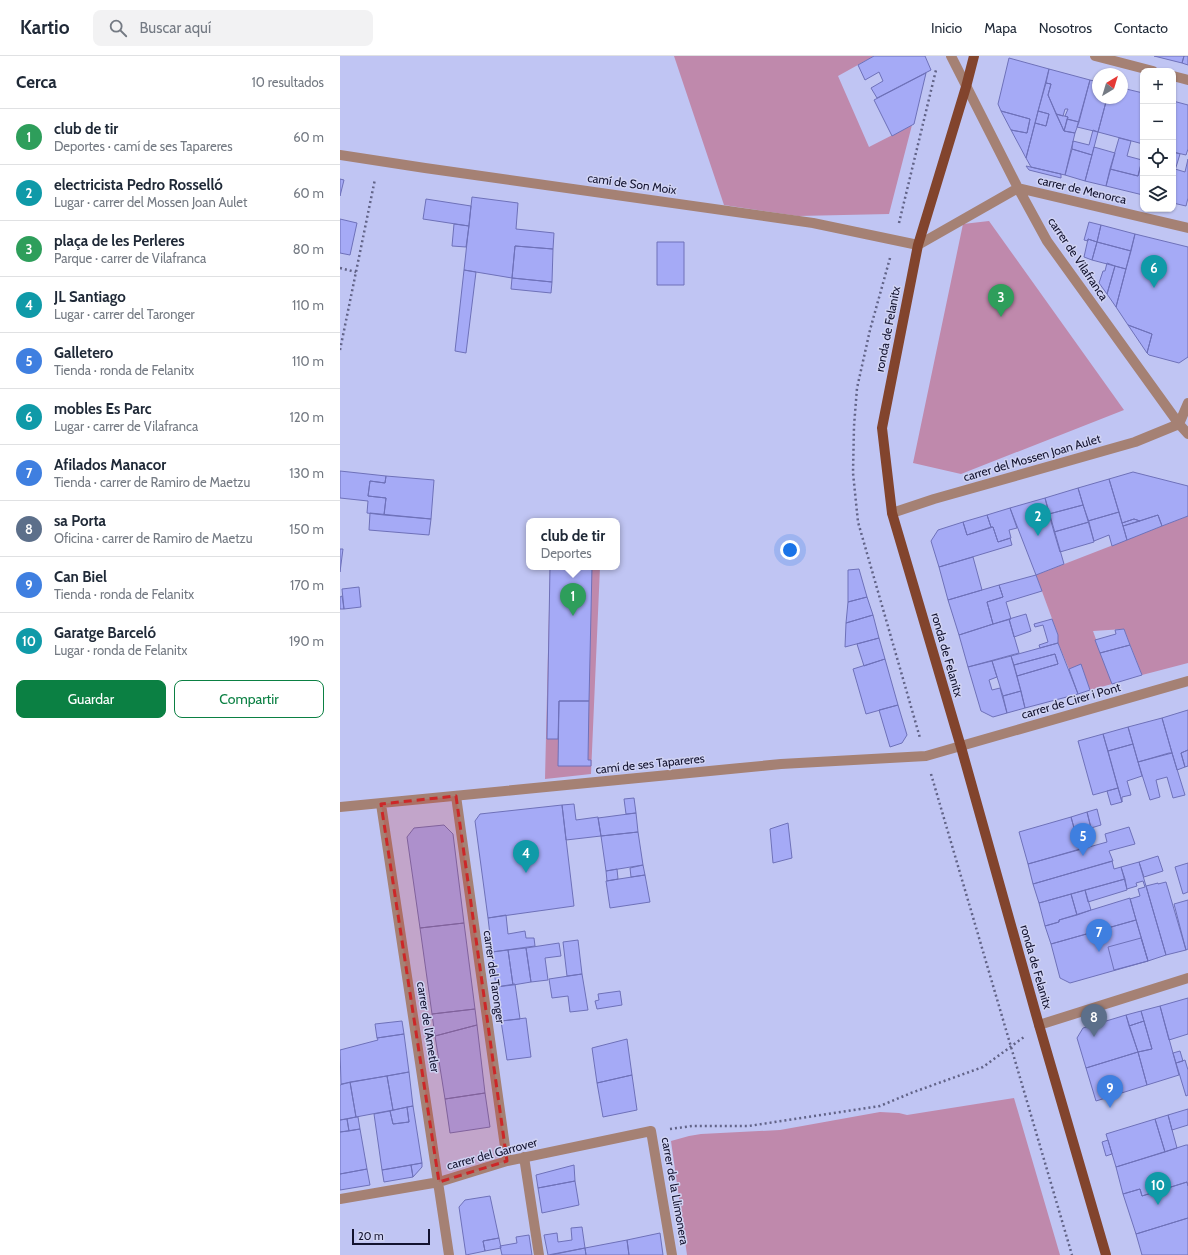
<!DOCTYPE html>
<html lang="es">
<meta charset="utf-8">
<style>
body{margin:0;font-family:Cabin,sans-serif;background:#f2f2f3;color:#1f2937}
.controls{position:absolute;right:12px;top:12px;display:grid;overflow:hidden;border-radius:8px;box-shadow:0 1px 3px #0004}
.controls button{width:36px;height:36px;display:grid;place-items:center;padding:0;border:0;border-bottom:1px solid #e0e1e3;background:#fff;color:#1f2937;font:20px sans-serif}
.compass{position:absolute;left:752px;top:12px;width:36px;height:36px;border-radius:50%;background:#fff;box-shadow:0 1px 3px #0004;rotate:38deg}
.scale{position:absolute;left:12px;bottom:10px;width:78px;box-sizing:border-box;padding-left:4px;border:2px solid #13132f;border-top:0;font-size:11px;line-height:14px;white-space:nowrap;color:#13132f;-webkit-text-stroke:3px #d0d3f3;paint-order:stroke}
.you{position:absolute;left:450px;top:494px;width:14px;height:14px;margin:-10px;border:3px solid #fff;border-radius:50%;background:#1a73e8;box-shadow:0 0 0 6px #1a73e833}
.badge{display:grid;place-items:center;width:26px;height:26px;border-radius:50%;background:#0b8043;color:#fff;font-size:13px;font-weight:700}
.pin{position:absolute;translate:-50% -33px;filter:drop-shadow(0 1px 2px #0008)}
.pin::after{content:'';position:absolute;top:21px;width:14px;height:12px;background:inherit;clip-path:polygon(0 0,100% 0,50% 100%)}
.popup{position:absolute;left:186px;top:462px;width:94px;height:52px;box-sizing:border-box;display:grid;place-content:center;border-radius:8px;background:#fff;filter:drop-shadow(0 1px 3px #0005);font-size:13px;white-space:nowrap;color:#747a83}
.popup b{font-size:15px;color:#1f2937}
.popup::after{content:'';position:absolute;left:50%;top:100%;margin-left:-8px;border:8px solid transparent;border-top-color:#fff}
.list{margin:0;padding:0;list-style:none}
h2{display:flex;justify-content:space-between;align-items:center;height:52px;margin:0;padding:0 16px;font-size:17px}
h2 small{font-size:13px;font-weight:400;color:#747a83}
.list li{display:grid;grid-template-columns:26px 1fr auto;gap:12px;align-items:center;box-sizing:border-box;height:56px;padding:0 16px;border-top:1px solid #e0e1e3}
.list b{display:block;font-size:15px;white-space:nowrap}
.list p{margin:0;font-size:13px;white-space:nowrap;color:#747a83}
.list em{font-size:13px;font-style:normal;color:#747a83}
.actions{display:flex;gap:8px;padding:12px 16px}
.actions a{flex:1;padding:9px 0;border:1px solid #0b8043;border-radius:8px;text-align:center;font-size:14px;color:#0b8043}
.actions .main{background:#0b8043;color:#fff}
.icon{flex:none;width:22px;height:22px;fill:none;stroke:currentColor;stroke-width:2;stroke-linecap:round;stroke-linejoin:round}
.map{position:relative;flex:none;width:848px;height:1199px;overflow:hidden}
header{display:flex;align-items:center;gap:24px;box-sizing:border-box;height:56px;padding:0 20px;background:#fff;border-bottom:1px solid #e0e1e3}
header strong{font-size:19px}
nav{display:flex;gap:22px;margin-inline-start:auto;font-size:14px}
.search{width:280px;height:36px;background:#f2f2f3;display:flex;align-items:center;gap:10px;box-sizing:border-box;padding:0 14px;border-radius:8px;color:#747a83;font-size:15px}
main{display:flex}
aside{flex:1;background:#fff}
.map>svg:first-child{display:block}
</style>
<header>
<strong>Kartio</strong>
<div class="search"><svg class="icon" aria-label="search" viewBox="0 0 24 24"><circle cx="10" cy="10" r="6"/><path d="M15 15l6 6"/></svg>Buscar aquí</div>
<nav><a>Inicio</a><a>Mapa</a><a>Nosotros</a><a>Contacto</a></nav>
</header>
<main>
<aside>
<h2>Cerca<small>10 resultados</small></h2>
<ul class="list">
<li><span class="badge" style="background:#2e9e5b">1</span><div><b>club de tir</b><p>Deportes · camí de ses Tapareres</p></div><em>60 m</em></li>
<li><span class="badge" style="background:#0f9aa8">2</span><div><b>electricista Pedro Rosselló</b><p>Lugar · carrer del Mossen Joan Aulet</p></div><em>60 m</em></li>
<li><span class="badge" style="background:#2e9e5b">3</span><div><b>plaça de les Perleres</b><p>Parque · carrer de Vilafranca</p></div><em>80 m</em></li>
<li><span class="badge" style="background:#0f9aa8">4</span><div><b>JL Santiago</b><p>Lugar · carrer del Taronger</p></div><em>110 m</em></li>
<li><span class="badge" style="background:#3f7fe0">5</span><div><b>Galletero</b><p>Tienda · ronda de Felanitx</p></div><em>110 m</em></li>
<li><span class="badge" style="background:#0f9aa8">6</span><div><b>mobles Es Parc</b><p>Lugar · carrer de Vilafranca</p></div><em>120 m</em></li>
<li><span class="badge" style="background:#3f7fe0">7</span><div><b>Afilados Manacor</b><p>Tienda · carrer de Ramiro de Maetzu</p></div><em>130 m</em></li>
<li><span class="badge" style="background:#5c6f8a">8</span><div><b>sa Porta</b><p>Oficina · carrer de Ramiro de Maetzu</p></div><em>150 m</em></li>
<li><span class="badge" style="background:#3f7fe0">9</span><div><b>Can Biel</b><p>Tienda · ronda de Felanitx</p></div><em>170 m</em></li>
<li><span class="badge" style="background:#0f9aa8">10</span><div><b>Garatge Barceló</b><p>Lugar · ronda de Felanitx</p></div><em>190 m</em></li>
</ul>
<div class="actions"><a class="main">Guardar</a><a>Compartir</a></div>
</aside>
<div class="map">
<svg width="848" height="1199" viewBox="0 0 848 1199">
<rect width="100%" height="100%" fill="#c0c5f3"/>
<path fill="#bf89ac" d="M334,0H534L498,20L529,91L572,69L549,158L458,160L384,149Z
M649,165L784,354L621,418L573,407L623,168Z
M848,460V607L802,619L784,573L753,575L772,628L750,634L741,609L729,613L718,587V579L696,519Z
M210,511H260L251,718L205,723Z
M674,1042L720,1199H347L331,1085L349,1080L361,1078L440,1074L540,1056L559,1057L567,1059Z"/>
<path fill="#a5aaf6" stroke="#6e71b9" d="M534,0H585L591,14L537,42L531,32L543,25L539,16L525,24L518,9Z
M814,0H844L842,7Z
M844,0H848V9L842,7Z
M669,2L709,13L686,102L671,74L687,77L690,63L661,55L658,48Z
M709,13L750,24L739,66L727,63L728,61L725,60L728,53H725L723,60L716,58L708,39L711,28L706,27Z
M586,17L574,68L552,80L534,44Z
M750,24L758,26V42H767L758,76L737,71Z
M706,27L711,28L708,39L724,75L735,77L725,119L691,111L686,102L695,67L706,70L709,58L698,55Z
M782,32L803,37V88L758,76L767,42H782Z
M833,45L848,49V93L846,99L833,96Z
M661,55L690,63L687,77L671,74Z
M698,55L709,58L706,70L695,67Z
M716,58L728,61L724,75Z
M727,63L739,66L735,77L724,75Z
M753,74L758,76L752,99L732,93L733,85L749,89Z
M779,82L791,85L787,100L802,104L798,120L770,113Z
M754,91L775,97L766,130L745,125Z
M732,93L752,99L745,125L725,119Z
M833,96L840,98L833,121Z
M848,103V142L846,150L833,147V121L835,113L845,116Z
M802,104L803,139L766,130L770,113L798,120Z
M686,110L721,118V122L689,114Z
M0,123L4,124L0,140Z
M132,141L178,147L176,173L214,177L213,193L175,190L172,222L124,214Z
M86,143L131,150L129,170L83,163Z
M0,163L17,167L10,199L0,197Z
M749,166L761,169L757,186L748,183V185L744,184Z
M114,168L129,170L126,191L112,190Z
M761,169L795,178L791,195L757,186Z
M795,178L848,191V301L839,307L809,299L807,297L812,278L788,269L776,251Z
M748,183L757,186L752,204L744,201Z
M317,186H344V229H317Z
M757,186L791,195L786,213L752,204Z
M175,190L213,193L212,226L172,222Z
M767,207L775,210L767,238L759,227L763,215H765Z
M775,210L786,213L776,251L767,238Z
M124,214L136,216L126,297L115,295Z
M172,222L212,226L211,237L171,233Z
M788,269L812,278L807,297Z
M0,415L46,420L45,427L30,425L28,440L46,442L44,459L27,457L28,445L0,442Z
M793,416L848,430V460L822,470L818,459L800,465L794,463L782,467L769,423Z
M46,420L94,424L91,463L44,459L46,442L28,440L30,425L45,427Z
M769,423L779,456L748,465L738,432Z
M738,432L743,449L709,458L705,442Z
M705,442L724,508L696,519L670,452Z
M743,449L749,466L714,476L709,458Z
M670,452L677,472L669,474L671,482L658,486L653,471H651L647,459Z
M779,456L787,484L772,490L769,479L754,485L748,465Z
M30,457L91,463L89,479L29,474Z
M647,459L651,471L627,479L623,466Z
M818,459L822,470L787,484L783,470Z
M794,463L800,465L783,470L782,467Z
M623,466L627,479L653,471L658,486L670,482L672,489L599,511L591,485L598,474Z
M749,466L754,486L720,496L714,476Z
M0,493H3L0,516Z
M633,501L642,534L608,544L599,511Z
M210,511H252L249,645H219L218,683H207Z
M519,513L527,541L508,546V514Z
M696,519L702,535L666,546L671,563L653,568L647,546L663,541L659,529Z
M659,529L663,541L647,546L653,568L619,579L608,544Z
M19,531L21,551L4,553L2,533Z
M2,540L4,553H0V541Z
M527,541L533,559L506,567L508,546Z
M686,558L691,575L674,581L669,563Z
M533,559L539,582L505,591L506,567Z
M669,563L679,597L628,611L619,579Z
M712,563L718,579V587L700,592L699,589L708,586L703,569L695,571L694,568Z
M784,573L790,589L760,597L755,584L776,578L775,574Z
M539,582L545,603L524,610L517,588Z
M718,587L738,638L685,652L677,620L718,608L715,598L674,609L671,600Z
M790,589L802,619L772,628L760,597Z
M715,598L718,608L677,620L674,609Z
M671,600L681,635L663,640L652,605Z
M545,603L558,649L526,658L513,613Z
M652,605L657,621L649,624L652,634L660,632L667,657L653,661L641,655L628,611Z
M741,608L750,634L738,638L729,613Z
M681,635L685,652L667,657L663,640Z
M219,645H249L248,704H251V710H218Z
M558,649L567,679L562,687L550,691L539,654Z
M848,654V694L841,697L845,711L837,714L822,662Z
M822,662L832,697L798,706L788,671Z
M788,671L793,688L768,695L763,678Z
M763,678L778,732L753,739L738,685Z
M793,688L802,720L787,725L791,739L782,741V746L768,695Z
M848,694V710L845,711L841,697Z
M829,697H832L845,739L833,742L827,721L816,724L820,741L810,744L798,706Z
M778,732L782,746L771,749L767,735Z
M294,742L296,757L286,758L284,743Z
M234,748L236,764L258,761L261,780L226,784L222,749Z
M222,749L234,850L148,862L135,765L140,758Z
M757,753L761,769L751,772L747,756Z
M747,756L751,772L740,775L742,781L746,780L749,791L740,794L731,761Z
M296,757L298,776L261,780L258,762Z
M731,761L740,793L688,808L679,776Z
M448,767L452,802L433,807L430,773Z
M104,769L113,778L124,867L80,872L67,781L74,772Z
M789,771L795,788L769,795L773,805L693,828L688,808L767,786L765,778Z
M298,776L303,809L266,815L261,780Z
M818,800L823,815L804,821L799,806Z
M772,805L774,813L781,811L785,823L699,847L693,828Z
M799,806L826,899L808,905L790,843L800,840L798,833L805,831L803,825L796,827L797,830L787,833L781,811Z
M848,807V836L843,838L835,811Z
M303,809L305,819L291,821L290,812Z
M277,813L278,823L267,825L266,815Z
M305,819L310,846L270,852L266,825Z
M785,823L787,834L748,846L745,834Z
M826,826L846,894L826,899L806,830L818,827V828Z
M745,834L751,854L737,859L731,838Z
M731,838L737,859L719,864V866L705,870L699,847Z
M790,842L796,864L711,888L705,870L719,866V864Z
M848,844V893L846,894L834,848Z
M166,859L168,878L185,875L186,882H194L195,890L152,896L148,862Z
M796,864L808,905L730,927L720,922L711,888Z
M124,867L135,953L92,958L80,872Z
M801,882L808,905L774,914L768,891Z
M238,884L242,918L227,920L223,886Z
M219,887L221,900L205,902L208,924L191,926L186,892Z
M186,892L191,926L173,929L168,894Z
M168,894L173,929L156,931L152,896Z
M242,918L248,954L230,956L228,940L212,942L209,923Z
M175,928L180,963L161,965L156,931Z
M280,935L282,949L257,953L255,945L259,944L258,938Z
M848,942V978L829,984L820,950Z
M820,950L839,1019L807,1029L798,996L812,993L801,955Z
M135,953L137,969L95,980L92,958Z
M801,955L804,965L789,970L786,959Z
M786,959L798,996L746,1012L737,982L743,972Z
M186,962L191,1001L167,1004L161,965Z
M62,965L64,978L37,982L35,968Z
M804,965L812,993L798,996L789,970Z
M137,969L145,1037L105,1043L95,980Z
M64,978L69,1016L1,1028L0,994L38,984L37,982Z
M287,983L292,1019L257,1027L252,992Z
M840,995L843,1005L836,1007L833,997Z
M798,996L807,1029L756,1045L746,1012Z
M845,1004L848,1014V1039L846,1040L836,1007Z
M69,1016L73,1050L53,1054L47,1020Z
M292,1019L297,1054L263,1061L257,1027Z
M47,1020L53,1054L16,1061L10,1026Z
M10,1026L16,1061L0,1064V1029Z
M145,1037L150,1071L110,1077L105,1043Z
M73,1050L82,1107L42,1114L34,1058L50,1055L53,1068L69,1066L67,1051Z
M67,1051L69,1066L53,1068L50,1055Z
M848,1053V1069L832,1074L828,1059Z
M828,1059L837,1092L825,1096L815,1063Z
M16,1061H18L20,1073L9,1075L7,1063Z
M7,1063L9,1075L0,1076V1064Z
M815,1063L825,1096L776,1111L766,1078Z
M20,1073L27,1113L0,1118V1076Z
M768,1084L772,1098L766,1100L762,1086Z
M846,1089H848V1130L847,1126L802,1140L800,1133L783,1138L776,1111Z
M82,1107V1111L73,1121L71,1109Z
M71,1109L73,1121L44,1126L42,1114Z
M234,1109L235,1125L198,1132L196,1119Z
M27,1113L30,1129L0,1134V1118Z
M235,1125L239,1149L202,1157L198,1132Z
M847,1126L848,1130V1162L796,1178L783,1138L800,1133L802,1140Z
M150,1140L159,1182L143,1185L145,1195L126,1199L119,1151L125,1144Z
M848,1162V1199H802L796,1178Z
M242,1171L245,1192L208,1199L204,1179L217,1177L218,1186L232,1184L231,1172Z
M320,1177L323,1199H289L287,1184Z
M189,1179L192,1199H162L160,1190L177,1187L176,1181Z
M159,1182L161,1192L145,1195L143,1185Z
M287,1184L289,1199H246L245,1192Z
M245,1192L246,1199H211Z"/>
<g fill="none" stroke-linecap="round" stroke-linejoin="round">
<path stroke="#616387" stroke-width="2.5" stroke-dasharray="2 3" stroke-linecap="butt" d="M559,167L596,14
M550,202L530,274L517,332L514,370L513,417L518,466L580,682
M0,212L16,216
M0,294L35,123
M591,718L732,1199
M330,1073L352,1070H409L540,1050L571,1037L643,1011L684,981"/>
<path stroke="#a58174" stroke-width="10" d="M611,0L678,132L707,185L839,368L848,378
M755,0L813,15
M833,20L848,24
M0,99L85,112L473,167L578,189L678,132
M678,132L848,172
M552,457L594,443L795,386L839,368L848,347
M116,740L167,1105
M41,748L109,1199
M0,751L441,708L586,700L848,625
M699,969L848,922
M184,1101L199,1199
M0,1143L99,1126L167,1105L311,1075L332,1199"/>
<path stroke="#82442d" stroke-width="10" d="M634,0L626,31L578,189L542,372L552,457L621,691L699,969L766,1199"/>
</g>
<path fill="#cc2728" fill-opacity="0.2" stroke="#cc2728" stroke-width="3" stroke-dasharray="8 5" stroke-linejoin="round" d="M116,740L167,1105L99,1126L41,748Z"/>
<g text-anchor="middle" stroke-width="3" stroke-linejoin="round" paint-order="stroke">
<g font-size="12" fill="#13132f" stroke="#d0d3f3">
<text transform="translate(292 128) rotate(8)" y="4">camí de Son Moix</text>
<text transform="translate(742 134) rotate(13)" y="4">carrer de Menorca</text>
<text transform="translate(738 203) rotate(56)" y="4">carrer de Vilafranca</text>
<text transform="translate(548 273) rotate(-79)" y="4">ronda de Felanitx</text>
<text transform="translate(692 402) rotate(-16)" y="4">carrer del Mossen Joan Aulet</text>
<text transform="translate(607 599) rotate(74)" y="4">ronda de Felanitx</text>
<text transform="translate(731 645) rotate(-16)" y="4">carrer de Cirer i Pont</text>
<text transform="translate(310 708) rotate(-6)" y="4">camí de ses Tapareres</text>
<text transform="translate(696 911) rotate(74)" y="4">ronda de Felanitx</text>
<text transform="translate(154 921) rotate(82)" y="4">carrer del Taronger</text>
<text transform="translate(88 971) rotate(81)" y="4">carrer de l'Ametler</text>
<text transform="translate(152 1098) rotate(-15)" y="4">carrer del Garrover</text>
<text transform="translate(335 1135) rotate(80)" y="4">carrer de la Llimonera</text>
</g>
</g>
</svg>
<div class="controls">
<button>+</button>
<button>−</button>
<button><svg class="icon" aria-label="locate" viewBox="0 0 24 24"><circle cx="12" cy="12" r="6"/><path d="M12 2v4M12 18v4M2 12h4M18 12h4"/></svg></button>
<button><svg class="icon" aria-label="layers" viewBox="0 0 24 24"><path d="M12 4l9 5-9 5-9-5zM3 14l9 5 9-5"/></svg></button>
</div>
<svg class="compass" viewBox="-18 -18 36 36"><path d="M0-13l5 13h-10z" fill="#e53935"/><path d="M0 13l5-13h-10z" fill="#747a83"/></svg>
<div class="scale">20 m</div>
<div class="you"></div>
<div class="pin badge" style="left:233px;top:560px;background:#2e9e5b">1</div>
<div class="popup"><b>club de tir</b>Deportes</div>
<div class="pin badge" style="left:698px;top:480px;background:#0f9aa8">2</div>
<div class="pin badge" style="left:661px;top:261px;background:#2e9e5b">3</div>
<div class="pin badge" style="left:186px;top:817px;background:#0f9aa8">4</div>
<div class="pin badge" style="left:743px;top:800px;background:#3f7fe0">5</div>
<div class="pin badge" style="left:814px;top:232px;background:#0f9aa8">6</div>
<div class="pin badge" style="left:759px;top:896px;background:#3f7fe0">7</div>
<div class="pin badge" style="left:754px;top:981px;background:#5c6f8a">8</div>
<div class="pin badge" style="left:770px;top:1052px;background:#3f7fe0">9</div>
<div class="pin badge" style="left:818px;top:1149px;background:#0f9aa8">10</div>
</div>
</main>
